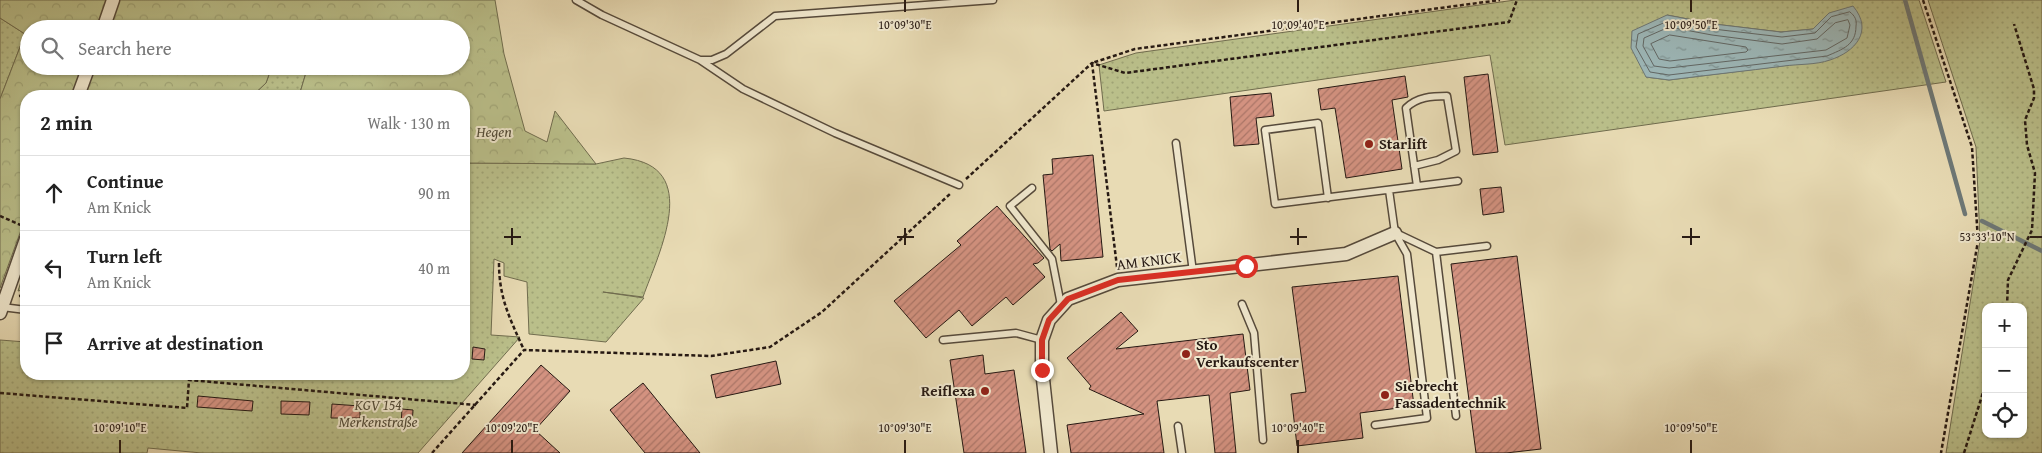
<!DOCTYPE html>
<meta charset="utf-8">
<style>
body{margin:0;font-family:"Gentium Book Plus",serif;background:#f6f6f6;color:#222}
.controls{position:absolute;right:15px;bottom:15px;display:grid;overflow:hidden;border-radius:10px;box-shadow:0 1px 4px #0004}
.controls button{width:45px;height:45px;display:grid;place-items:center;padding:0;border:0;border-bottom:1px solid #e0e0e0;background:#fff;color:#222;font:25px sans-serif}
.stop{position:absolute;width:15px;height:15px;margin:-11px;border:4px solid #d93025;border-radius:50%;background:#fff}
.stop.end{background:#d93025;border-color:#fff;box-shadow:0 1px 5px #0008}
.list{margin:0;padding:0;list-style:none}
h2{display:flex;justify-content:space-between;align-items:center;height:65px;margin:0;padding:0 20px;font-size:21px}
h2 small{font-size:16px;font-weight:400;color:#767676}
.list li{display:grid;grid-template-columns:32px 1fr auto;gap:15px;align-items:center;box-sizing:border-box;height:75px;padding:0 20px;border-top:1px solid #e0e0e0}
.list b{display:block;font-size:19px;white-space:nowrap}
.list p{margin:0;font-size:16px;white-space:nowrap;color:#767676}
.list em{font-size:16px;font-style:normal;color:#767676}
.icon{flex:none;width:28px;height:28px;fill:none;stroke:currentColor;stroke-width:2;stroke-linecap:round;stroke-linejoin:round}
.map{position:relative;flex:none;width:2042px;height:453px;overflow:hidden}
.search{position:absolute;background:#fff;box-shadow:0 1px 4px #0004;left:20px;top:20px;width:450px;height:55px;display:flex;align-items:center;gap:12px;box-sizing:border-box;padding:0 18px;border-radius:28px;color:#767676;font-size:19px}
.panel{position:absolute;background:#fff;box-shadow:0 1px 4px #0004;left:20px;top:90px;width:450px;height:290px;border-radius:20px}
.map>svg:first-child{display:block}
</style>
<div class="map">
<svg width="2042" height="453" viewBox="0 0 2042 453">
<defs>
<pattern id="grass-dots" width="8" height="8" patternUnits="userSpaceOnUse" patternTransform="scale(1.25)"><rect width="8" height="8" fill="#babf8a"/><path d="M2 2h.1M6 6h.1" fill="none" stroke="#a0a476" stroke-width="1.8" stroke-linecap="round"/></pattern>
<pattern id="forest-crowns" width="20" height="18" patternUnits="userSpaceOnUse" patternTransform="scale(1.25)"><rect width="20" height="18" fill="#babf8a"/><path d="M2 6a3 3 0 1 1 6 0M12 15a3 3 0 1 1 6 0" fill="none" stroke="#a0a476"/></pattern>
<pattern id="water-ripples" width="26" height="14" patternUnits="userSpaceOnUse" patternTransform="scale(1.25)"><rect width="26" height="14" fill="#9db8b9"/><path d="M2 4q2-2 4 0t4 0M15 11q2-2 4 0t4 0" fill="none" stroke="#809595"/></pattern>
<pattern id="building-hatch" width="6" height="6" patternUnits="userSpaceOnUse" patternTransform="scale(1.25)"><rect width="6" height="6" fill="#d39280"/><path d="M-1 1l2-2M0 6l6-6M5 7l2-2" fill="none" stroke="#ab7668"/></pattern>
</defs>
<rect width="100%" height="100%" fill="#e8dbb4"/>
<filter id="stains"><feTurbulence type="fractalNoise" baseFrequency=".004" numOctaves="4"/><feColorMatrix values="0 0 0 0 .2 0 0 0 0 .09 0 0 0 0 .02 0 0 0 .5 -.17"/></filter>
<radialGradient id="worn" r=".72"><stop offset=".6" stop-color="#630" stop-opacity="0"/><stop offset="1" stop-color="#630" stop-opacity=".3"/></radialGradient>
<path fill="url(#grass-dots)" stroke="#706c4e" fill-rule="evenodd" d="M1515,0H1919L1946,82L1505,145L1490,55L1104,111L1099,65L1136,53ZM1829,13V60L1669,80L1646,77L1667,15L1714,24L1781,32L1813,29Z
M1928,0H2042V453H1946L1980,241L1976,147ZM1986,307H2023V434H1986Z
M0,18L25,34L0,99Z
M321,20L319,29H284L286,23Z
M272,66H308L299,96H252L266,83Z
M624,158C703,166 659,252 643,297L603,292L644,298L606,342L529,334L527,282L504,276V263L494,259L491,335L520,337L418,453H202L148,448L147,453H0V340L26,342V374H464V163L596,164Z
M26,266V289L18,291Z"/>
<path fill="url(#forest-crowns)" stroke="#706c4e" d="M0,0H495L504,54L525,131L547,142L555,111L596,164L464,163V96H299L308,66H461V29H319L321,20L286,23L284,29H29V66H272L266,83L252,96H26V222H24L0,288V99L25,34L0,18Z"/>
<path fill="url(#water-ripples)" stroke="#6d7877" d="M1853,6C1874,31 1855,52 1830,60C1816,65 1798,64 1784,66C1746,71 1708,75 1669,80L1646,77L1631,48L1632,31L1667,15L1714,24L1781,32L1813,29L1829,13Z"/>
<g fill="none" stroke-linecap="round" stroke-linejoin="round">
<path stroke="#626866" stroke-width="1" d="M1850,12C1855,16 1857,20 1856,26C1856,45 1843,49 1827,56L1669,75L1650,72L1636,47L1638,34L1668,21L1713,29L1782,37L1815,33L1831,17Z
M1848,20L1850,25L1847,38L1826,50L1669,68L1654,66L1643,46L1644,38L1669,27L1712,35L1782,44L1817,39L1835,23Z
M1670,35L1746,47L1748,50L1746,52L1670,61L1659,59L1651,44Z"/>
<path stroke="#6d7877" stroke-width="4.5" d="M1905,0L1965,214
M1982,221L2042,251"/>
</g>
<path fill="url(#building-hatch)" stroke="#261913" d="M1488,74L1498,152L1473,155L1464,77Z
M1405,76L1408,97L1392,100L1402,169L1346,178L1335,108L1321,110L1318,89Z
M1271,93L1274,116L1256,118L1259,144L1234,146L1230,97Z
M1093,155L1103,257L1061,261L1060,244L1052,251L1050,249L1043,175L1053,174L1052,159Z
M1501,187L1504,212L1483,215L1480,189Z
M997,206L1044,258L1038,263L1033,264L1045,277L1013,305L1006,297L972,326L959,310L926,338L894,301L961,245L957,241Z
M1517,256L1541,449L1506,453H1476L1451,264Z
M1398,276L1414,406L1360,413L1363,438L1297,446L1291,394L1306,392L1292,287Z
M1121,312L1138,331L1116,349L1243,334L1250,390L1230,393L1236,453H1215L1209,395L1157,401L1164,453H1071L1067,425L1144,414L1089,389L1091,386L1067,358Z
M473,347L485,349L484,360L472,359Z
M983,355L985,374L1014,370L1026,453H964L950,360Z
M776,361L781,384L716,398L711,375Z
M541,365L570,391L535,430L560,453H462Z
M643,383L700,453H645L610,410Z
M198,396L253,401L252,411L197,407Z
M281,401L310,402L309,415L281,414Z
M332,404L360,406V418H331Z
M402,409L413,410L412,425L401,424Z"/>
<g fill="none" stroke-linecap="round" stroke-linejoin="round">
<defs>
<path id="lane" d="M576,0L602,15L700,60H712L726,54L775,16L993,0
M700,60L743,89L835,133L959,185
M1176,143L1193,272
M1414,166L1438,160L1456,151L1447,96C1432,96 1417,97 1406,108L1417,186
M1032,188L1010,206L1052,259L1061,305
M1328,198L1318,123L1265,130L1275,204L1458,181
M1396,233L1436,252L1456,416
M1436,252L1487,246
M1242,304L1254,333L1263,440
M2,307L26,310
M943,340L1016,333L1042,340
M1375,425L1427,418L1407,254L1395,233L1389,190
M1178,426L1182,453"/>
<path id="street" d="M103,29L113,0
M78,96L89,66
M0,313L26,239
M1051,453L1042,370V340L1049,320L1068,299L1118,280L1346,254L1395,233"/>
</defs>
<use href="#lane" stroke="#564a3b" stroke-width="9"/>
<use href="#street" stroke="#564a3b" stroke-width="15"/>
<path stroke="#261913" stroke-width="2.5" stroke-dasharray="4 2.5" stroke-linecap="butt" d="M1923,0L1972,147L1978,241L1941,453
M966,179L1092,63L1125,73L1509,22L1517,0
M0,216L23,226
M499,263C499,298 510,319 524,350
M1117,267L1092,63L1135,49L1500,0
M19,296L26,295
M2007,307L2008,280L2032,230L2035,173L2027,145L2025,120L2034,98V89L2014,24
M0,393L187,408L189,380L476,405
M432,453L524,350L711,356L770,347L822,312L951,193
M1964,453L1986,383"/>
<use href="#lane" stroke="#f0e8ce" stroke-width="6"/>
<use href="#street" stroke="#f0e8ce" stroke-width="12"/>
</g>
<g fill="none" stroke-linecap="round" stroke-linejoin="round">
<path stroke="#d93025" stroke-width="6" d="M1042,370V340L1049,320L1068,299L1118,280L1246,266"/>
</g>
<path fill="none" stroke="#261913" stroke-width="2" d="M905,0V12M1298,0V12M1691,0V12M512,228V245M905,228V245M1298,228V245M1691,228V245M504,237H521M897,237H914M1290,237H1307M1682,237H1700M2030,237H2042M120,440V453M512,440V453M905,440V453M1298,440V453M1691,440V453"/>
<g fill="#8f2418" stroke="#f0e8ce" stroke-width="2">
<circle cx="1369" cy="144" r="5"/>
<circle cx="1186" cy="354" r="5"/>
<circle cx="985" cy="391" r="5"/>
<circle cx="1385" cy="395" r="5"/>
</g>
<g text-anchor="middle" stroke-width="4" stroke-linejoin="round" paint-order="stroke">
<g font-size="15" font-style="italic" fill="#524b37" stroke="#f0e8ce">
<text x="494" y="137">Hegen</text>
<text x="378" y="410">KGV 154<tspan x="378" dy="17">Merkenstraße</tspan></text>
</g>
<g font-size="15" font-weight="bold" fill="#261913" stroke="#f0e8ce" text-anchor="start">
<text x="1379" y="149">Starlift</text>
<text x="1196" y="350">Sto<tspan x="1196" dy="17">Verkaufscenter</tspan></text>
<text x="1395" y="391">Siebrecht<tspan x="1395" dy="17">Fassadentechnik</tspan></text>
<text x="975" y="396" text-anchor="end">Reiflexa</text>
</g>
<g font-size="15" fill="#261913" stroke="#f0e8ce">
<text transform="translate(1149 261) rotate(-7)" y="5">AM KNICK</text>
</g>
</g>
<g font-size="12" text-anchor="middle" fill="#261913" stroke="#f0e8ce" stroke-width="4" stroke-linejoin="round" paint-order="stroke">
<text x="905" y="29">10°09'30"E</text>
<text x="1298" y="29">10°09'40"E</text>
<text x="1691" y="29">10°09'50"E</text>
<text x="1987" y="241">53°33'10"N</text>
<text x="120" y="432">10°09'10"E</text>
<text x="512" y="432">10°09'20"E</text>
<text x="905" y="432">10°09'30"E</text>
<text x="1298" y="432">10°09'40"E</text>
<text x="1691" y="432">10°09'50"E</text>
</g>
<rect width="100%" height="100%" filter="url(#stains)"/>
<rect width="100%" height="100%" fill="url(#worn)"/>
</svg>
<div class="controls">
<button>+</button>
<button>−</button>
<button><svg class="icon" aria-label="locate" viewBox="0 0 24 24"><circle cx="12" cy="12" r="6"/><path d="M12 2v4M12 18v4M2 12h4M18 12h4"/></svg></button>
</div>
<div class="stop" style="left:1246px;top:266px"></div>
<div class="stop end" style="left:1042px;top:370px"></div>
<div class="search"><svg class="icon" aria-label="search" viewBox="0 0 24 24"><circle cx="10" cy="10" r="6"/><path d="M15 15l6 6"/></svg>Search here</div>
<section class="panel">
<h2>2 min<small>Walk · 130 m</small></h2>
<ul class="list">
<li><svg class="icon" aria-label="ahead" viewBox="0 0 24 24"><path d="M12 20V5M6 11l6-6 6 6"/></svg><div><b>Continue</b><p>Am Knick</p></div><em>90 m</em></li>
<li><svg class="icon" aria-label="left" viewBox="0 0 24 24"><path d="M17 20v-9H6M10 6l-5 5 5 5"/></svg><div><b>Turn left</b><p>Am Knick</p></div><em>40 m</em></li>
<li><svg class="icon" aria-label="arrive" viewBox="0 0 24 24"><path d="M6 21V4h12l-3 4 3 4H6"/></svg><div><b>Arrive at destination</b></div></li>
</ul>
</section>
</div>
